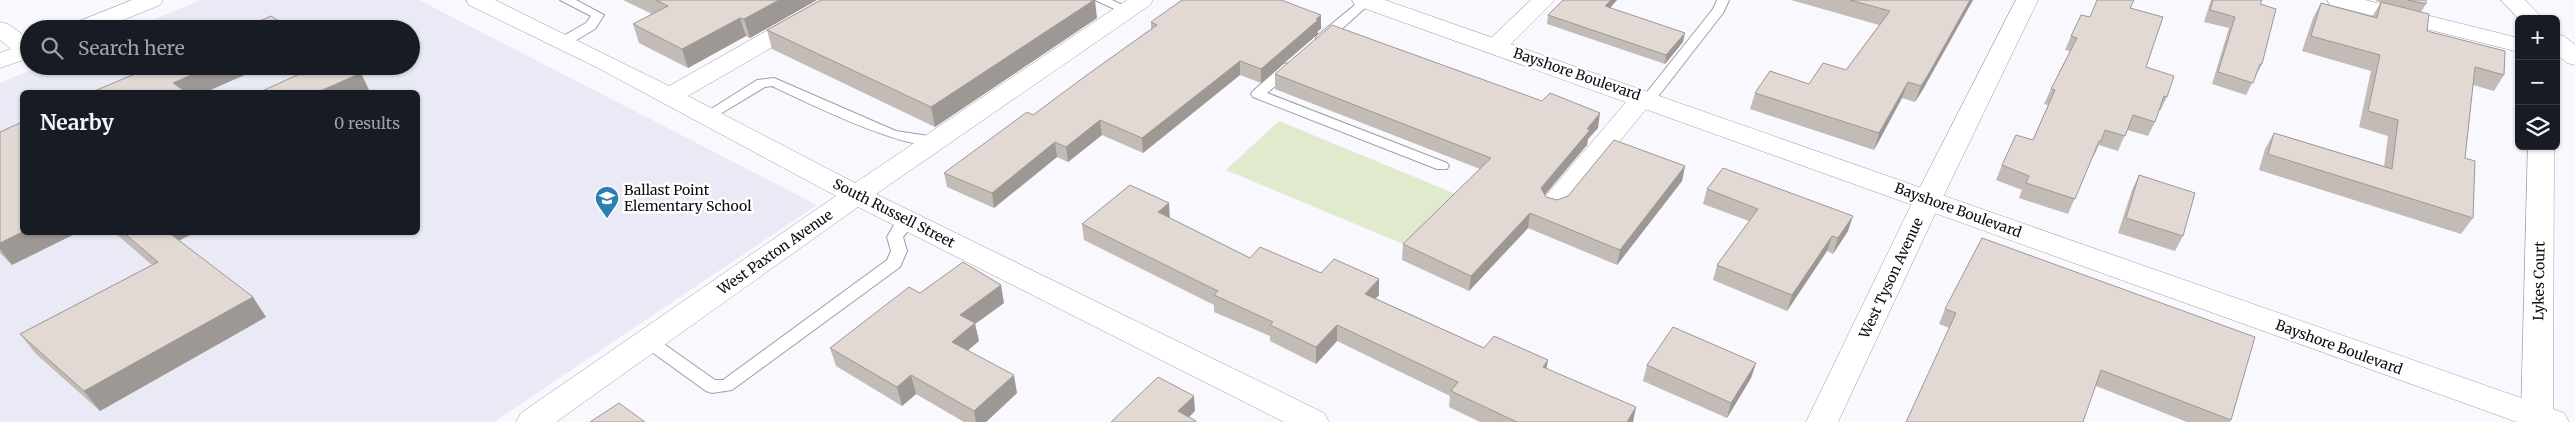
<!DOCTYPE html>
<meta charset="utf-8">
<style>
body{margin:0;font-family:Merriweather,serif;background:#20242c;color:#f1f3f6}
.controls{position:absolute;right:15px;top:15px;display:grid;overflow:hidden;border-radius:8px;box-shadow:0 1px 4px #0004}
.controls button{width:45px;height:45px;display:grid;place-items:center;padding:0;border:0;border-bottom:1px solid #363941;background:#171b24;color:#f1f3f6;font:25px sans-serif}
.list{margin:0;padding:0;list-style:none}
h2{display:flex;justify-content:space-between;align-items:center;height:65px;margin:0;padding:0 20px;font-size:21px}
h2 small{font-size:16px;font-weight:400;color:#9ea1a6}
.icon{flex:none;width:28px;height:28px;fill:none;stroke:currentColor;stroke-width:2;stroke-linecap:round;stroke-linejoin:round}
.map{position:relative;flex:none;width:2575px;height:422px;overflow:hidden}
.search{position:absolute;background:#171b24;box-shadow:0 1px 4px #0004;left:20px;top:20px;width:400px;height:55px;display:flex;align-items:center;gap:12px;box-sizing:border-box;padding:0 18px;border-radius:28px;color:#9ea1a6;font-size:19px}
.panel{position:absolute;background:#171b24;box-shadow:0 1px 4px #0004;left:20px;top:90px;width:400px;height:145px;border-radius:8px}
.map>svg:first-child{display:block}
</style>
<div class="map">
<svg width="2575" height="422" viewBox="0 0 2575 422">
<rect width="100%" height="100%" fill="#f8f8fe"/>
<path fill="#eaeaf7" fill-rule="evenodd" d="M201,0H419L817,205L494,422H0V83L40,66H411V29H131ZM22,92H418V232H22Z"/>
<path fill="#e0eacd" d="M1279,121L1463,197L1415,249L1226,170Z"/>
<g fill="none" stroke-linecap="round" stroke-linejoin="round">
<defs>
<path id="service" d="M560,0H576L604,15L595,29L568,45H558L557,42L558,39L586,23L591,16Z
M1095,0H1112L1133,10L1127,14L1123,13Z
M1361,0L1373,1L1327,42H1317L1316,39L1317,36Z
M1717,0H1729L1723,13L1653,103H1643L1641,100L1643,97L1713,9Z
M1289,63L1294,64L1296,67L1294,70L1267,93L1447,163L1449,166L1447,169H1437L1253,97L1251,94L1253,91L1284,64Z
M774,78L896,131L935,137L942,141C926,162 795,97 772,86L765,87L712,119H702L700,116L757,80Z
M908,216L916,221L903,237L907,251L900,267L732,390L712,393L706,391L642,345L640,341L642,337H654L715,380H723L887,260L891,251L887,237L894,225Z"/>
<path id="minor" d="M132,0H163L160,5L101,29H69L72,24Z
M466,0H495L669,86L821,0H848L845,5L688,96L855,183L1127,0H1153L1150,5L876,194L1324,413L1329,422H1284L858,207L556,422H516L521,413L836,196L598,68L469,5Z
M1531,0H1555L1504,51L1496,53L1488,51L1484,46L1488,41Z
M2016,0H2038L1942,199L1838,422H1806L1914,199Z
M2327,0H2365L2519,38V52L2330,5Z
M2501,0H2525L2543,19H2519Z
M0,22L8,24L29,39V58L0,68V53L11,49L0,40Z
M2556,34L2564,36L2575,45V65L2567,63L2556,54Z
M1643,91L1652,93L1655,98L1564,210L1554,213L1544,210L1540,204L1544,198L1634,93Z
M2528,146H2554L2553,417L2550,422H2524L2521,417Z"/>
<path id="tertiary" d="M1352,0H1385L2564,413L2569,422H2517L1355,5Z"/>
</defs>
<use href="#service" stroke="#9e9ea6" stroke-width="2"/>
<use href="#minor" stroke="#9e9ea6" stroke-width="1"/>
<use href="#tertiary" stroke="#9e9ea6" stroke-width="1"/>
<use href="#service" fill="#fff" fill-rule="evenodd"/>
<use href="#minor" fill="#fff" fill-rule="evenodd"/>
<use href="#tertiary" fill="#fff" fill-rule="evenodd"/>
</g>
<path fill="#c2bbb6" d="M623,0H817L750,38L746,36L688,68L639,43L633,24L652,14Z
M1563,0H1617L1610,8L1683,42L1665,64L1547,24L1548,15Z
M1791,0H1973L1922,91L1915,102L1902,98L1874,150L1750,109L1755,93L1809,84L1846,70L1879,25Z
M2211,0H2262L2260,4L2262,64L2246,95L2212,84L2229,28L2204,22Z
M2376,0H2426V4L2421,12L2376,1Z
M2381,2L2427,31L2504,75L2494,91L2473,85L2465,158L2473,218L2461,234L2259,170L2265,149L2274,133L2384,166L2388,136L2359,127L2371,71L2302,51L2313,18L2321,3L2372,17Z
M2130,8L2146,67L2167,97L2160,111H2159L2155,122L2148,136L2127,130L2118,151L2099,145L2094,156H2093L2068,214L2019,198L2022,190L1996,180L2002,165L2033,140L2048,105L2044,104L2051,89L2070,51L2065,50L2071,36L2090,17Z
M1097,18L935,127L772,49L767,30Z
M1151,22L1321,29L1318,31V34L1261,83L1240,75L1143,153L1102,135L1068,162L1057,157L994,208L947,187L944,173L1033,115L1151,29Z
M1275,74L1598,128L1588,139L1587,145L1545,195L1546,197L1557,200L1685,166L1682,181L1617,265L1528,228L1469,291L1402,260L1403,244L1480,169L1275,89Z
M0,132L12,265L0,253Z
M2139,175L2183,236L2175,251L2118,233L2132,190Z
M1707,189L1848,231L1833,254L1827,251L1787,311L1713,280L1717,265L1749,221L1703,204Z
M1170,218L1250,258L1321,273L1379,279V295L1375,298L1484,348L1547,369L1633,422H1480L1449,407L1450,396L1337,341L1316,364L1270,341V336L1214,312V305L1084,240L1082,224Z
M114,232H196L179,241L266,317L100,411L36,354L20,334L152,265Z
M920,293L1004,303L975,324L979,341L968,350L1017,393L986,422H964L916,394L902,406L836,366L830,348Z
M1945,309L2231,420L2230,422H2187L1939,324Z
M1756,363L1751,378L1727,418L1643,381L1647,365Z"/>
<path fill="#9e9894" d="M779,0H817L750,38L744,19Z
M1094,0H1095L1097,18L935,127L931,107Z
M1611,0H1617L1604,15L1605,6Z
M1970,0H1973L1922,91L1915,102L1921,86Z
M1321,15V29L1318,31V34L1261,83V69Z
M740,18L746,36L688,68L682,49Z
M1685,33L1683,42L1665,64L1666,55Z
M1240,61V75L1143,153L1142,138Z
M212,66H265L206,92H178L173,83Z
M361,73L370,92H318Z
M1908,82L1902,98L1874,150L1879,133Z
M1600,113L1598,128L1588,139L1587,145L1538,203L1541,188L1587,129Z
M1100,120L1102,135L1068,162L1066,147Z
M1055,142L1057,157L994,208L992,193Z
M1685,166L1682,181L1617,265L1620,250Z
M1169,203L1170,219L1158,212Z
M1530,213L1528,228L1469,291L1471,276Z
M1853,216L1848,231L1833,254L1838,238Z
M22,232H79L12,265L0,249V243Z
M163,232H196L171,244Z
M1832,236L1827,251L1787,311L1792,295Z
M1379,279V295L1365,310V294Z
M1001,285L1004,303L975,324L979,341L956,360L952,342L960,315Z
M253,297L266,317L100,411L84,391Z
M1337,325V341L1316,364V347Z
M1548,360L1545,377L1543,367Z
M1756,363L1751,378L1727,418L1731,403Z
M911,375L916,394L902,406L897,387Z
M1014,375L1017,393L986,422H976L974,411Z
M1194,396L1195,411L1184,422L1178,411Z
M1636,407L1633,422H1627Z"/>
<path fill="#e2d9d4" stroke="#9e9894" d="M656,0H779L744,19L740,18L682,49L633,24L668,6Z
M821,0H1094L931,107L767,30Z
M1182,0H1281L1321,15L1316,19L1318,20L1261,69L1240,61L1142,138L1100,120L1066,147L1055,142L992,193L944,173L1027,112L1033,115L1091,72L1157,25L1151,22Z
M1563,0H1611L1605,6L1685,33L1666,55L1548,15Z
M1850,0H1970L1928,75L1921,86L1908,82L1879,133L1755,93L1770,71L1809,84L1823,63L1846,70L1890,11Z
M2097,0H2134L2130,8L2163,17L2146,67L2174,76L2167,97L2164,96L2155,122L2133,115L2125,136L2105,130L2101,141H2099L2075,199L2026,183L2029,176L2002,165L2016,135L2033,140L2055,90L2051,89L2077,38L2071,36L2081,15L2090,17Z
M2213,0H2262L2260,4L2276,9L2262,64H2260L2253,83L2218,72L2235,17L2210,10Z
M2408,0H2426V4Z
M2381,2L2429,14L2427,31L2505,51L2504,75L2475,67L2465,158L2475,161L2473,218L2268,154L2274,133L2392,169L2398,120L2368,111L2380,55L2311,36L2321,3L2377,18Z
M271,16L291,29H242Z
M1332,25L1542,101L1550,93L1600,113L1587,129L1590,130L1541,188L1546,197L1557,200L1568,196L1614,140L1685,166L1620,250L1530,213L1471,276L1403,244L1491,158L1275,74Z
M154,66H212L173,83L186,92H92Z
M317,66H351L361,73L318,92H260Z
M22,122V232L0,243V132Z
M1723,168L1853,216L1838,238L1832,236L1792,295L1717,265L1758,209L1707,189Z
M2139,175L2195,193L2183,236L2126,218Z
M1130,185L1169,203L1158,212L1250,258L1260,247L1321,273L1334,259L1379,279L1365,294L1484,348L1494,336L1548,360L1543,367L1636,407L1627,422H1517L1451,391L1458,382L1337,325L1316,347L1270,325L1273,322L1214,295L1218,291L1082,224Z
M123,232H168L253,297L84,391L20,334L158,262Z
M1982,238L2255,337L2231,420L2101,370L2083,422H1906L1956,313L1945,309Z
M963,262L1001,285L960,315L975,323L952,342L1014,375L974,411L911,375L897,387L830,348L909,287L920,293Z
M1673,327L1756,363L1731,403L1647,365Z
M1158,377L1194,396L1178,411L1196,421L1195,422H1111Z
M619,403L645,422H590Z"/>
<defs>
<symbol id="school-pin" viewBox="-11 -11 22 30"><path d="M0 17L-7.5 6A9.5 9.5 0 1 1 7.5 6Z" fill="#2d7fb0" stroke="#fff"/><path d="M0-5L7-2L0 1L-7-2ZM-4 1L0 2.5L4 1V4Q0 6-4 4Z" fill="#fff"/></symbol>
</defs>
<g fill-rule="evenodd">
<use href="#school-pin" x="593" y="184" width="28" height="38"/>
</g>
<g text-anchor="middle" stroke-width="5" stroke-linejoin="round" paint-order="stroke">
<g font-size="14" fill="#0d0d10" stroke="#fff">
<text transform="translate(1577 74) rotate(19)" y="5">Bayshore Boulevard</text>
<text transform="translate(1958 210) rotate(20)" y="5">Bayshore Boulevard</text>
<text transform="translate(894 213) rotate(27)" y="5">South Russell Street</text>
<text transform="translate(775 252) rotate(-35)" y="5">West Paxton Avenue</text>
<text transform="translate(1891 278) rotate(-65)" y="5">West Tyson Avenue</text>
<text transform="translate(2539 281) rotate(-89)" y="5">Lykes Court</text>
<text transform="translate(2339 347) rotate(20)" y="5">Bayshore Boulevard</text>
</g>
<g font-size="14" fill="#0d0d10" stroke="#fff" text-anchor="start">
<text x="624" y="195">Ballast Point<tspan x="624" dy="16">Elementary School</tspan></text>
</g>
</g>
</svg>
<div class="controls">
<button>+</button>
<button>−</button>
<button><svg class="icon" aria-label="layers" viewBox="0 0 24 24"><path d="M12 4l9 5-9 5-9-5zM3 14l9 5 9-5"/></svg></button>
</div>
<div class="search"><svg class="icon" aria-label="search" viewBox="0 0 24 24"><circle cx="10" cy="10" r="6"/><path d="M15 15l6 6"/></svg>Search here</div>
<section class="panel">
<h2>Nearby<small>0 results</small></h2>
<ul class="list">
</ul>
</section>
</div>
